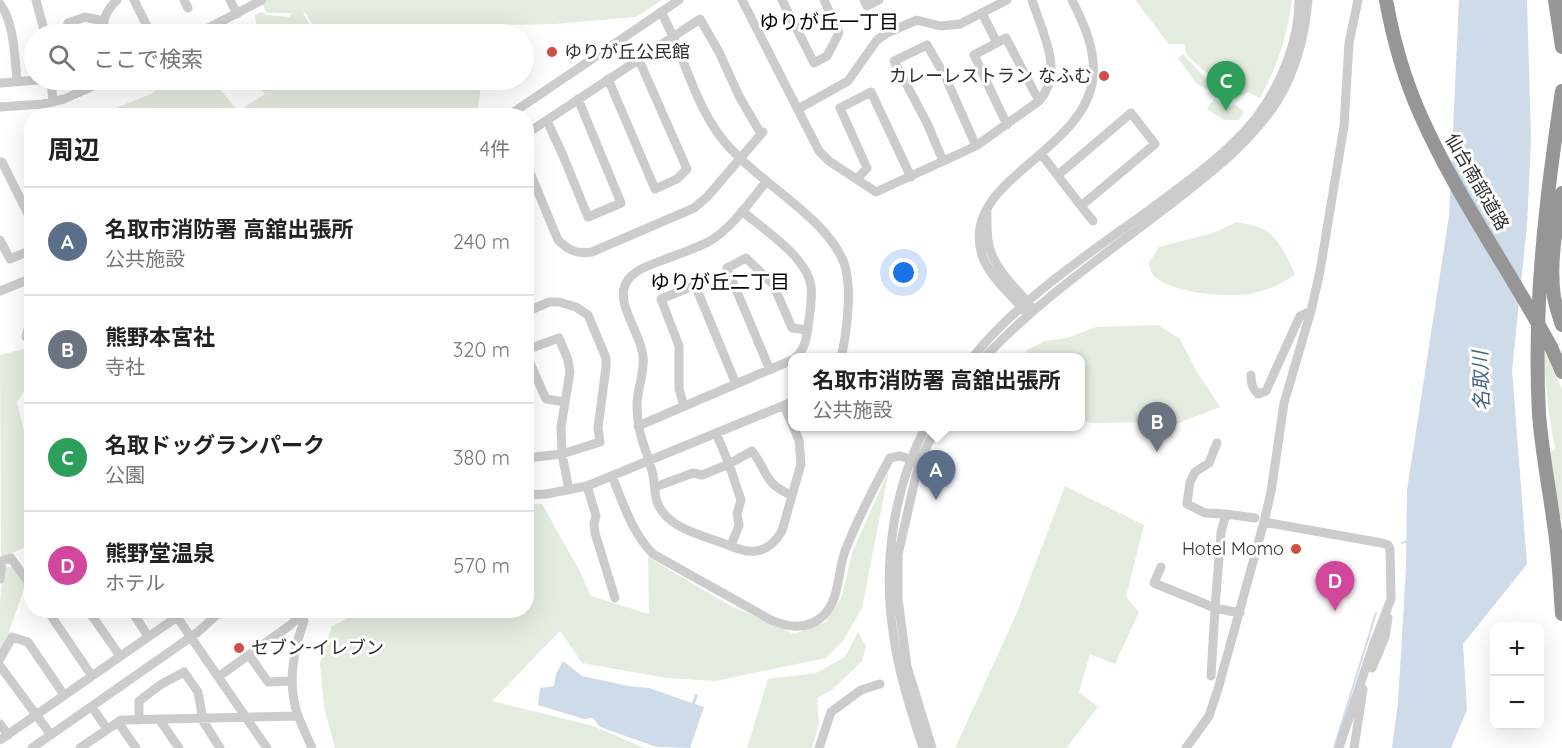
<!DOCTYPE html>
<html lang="ja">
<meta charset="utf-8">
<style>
body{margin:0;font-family:Quicksand,"Noto Sans JP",sans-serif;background:#f6f6f6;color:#222}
.controls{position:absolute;right:18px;bottom:18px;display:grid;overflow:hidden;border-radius:12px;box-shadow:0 6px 24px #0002}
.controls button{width:54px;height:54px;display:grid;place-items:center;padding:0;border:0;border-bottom:2px solid #e0e0e0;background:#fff;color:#222;font:30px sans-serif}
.you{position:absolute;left:904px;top:273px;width:21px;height:21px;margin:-15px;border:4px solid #fff;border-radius:50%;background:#1a73e8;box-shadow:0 0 0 9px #1a73e833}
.badge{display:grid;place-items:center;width:39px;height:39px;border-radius:50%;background:#ea580c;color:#fff;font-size:20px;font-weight:700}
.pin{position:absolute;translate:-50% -50px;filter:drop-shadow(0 2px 3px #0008)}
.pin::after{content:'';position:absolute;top:32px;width:21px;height:18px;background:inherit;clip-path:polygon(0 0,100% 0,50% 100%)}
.popup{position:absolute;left:788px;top:353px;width:297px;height:78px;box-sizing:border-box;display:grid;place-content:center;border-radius:12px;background:#fff;filter:drop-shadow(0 2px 4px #0005);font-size:20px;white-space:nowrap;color:#767676}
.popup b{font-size:22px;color:#222}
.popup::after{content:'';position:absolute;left:50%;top:100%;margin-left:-12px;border:12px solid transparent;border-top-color:#fff}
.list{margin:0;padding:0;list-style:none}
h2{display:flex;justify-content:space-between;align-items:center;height:78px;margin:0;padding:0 24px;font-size:26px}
h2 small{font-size:20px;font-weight:400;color:#767676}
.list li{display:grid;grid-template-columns:39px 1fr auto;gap:18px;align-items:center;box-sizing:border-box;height:108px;padding:0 24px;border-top:2px solid #e0e0e0}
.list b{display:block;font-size:22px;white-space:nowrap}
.list p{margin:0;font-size:20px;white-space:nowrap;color:#767676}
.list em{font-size:20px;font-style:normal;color:#767676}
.icon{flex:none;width:33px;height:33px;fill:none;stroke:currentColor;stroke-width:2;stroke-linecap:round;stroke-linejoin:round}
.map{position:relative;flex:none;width:1562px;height:748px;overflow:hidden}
.search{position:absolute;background:#fff;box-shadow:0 6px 24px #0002;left:24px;top:24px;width:510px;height:66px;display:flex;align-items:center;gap:15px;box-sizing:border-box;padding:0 21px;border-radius:33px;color:#767676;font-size:22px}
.panel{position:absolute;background:#fff;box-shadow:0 6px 24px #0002;left:24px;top:108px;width:510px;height:510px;border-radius:24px}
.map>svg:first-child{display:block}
</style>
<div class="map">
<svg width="1562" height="748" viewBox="0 0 1562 748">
<rect width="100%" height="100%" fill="#fff"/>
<path fill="#e4ebdf" d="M266,0H662L636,17L555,24L499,25L495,28L500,34H318L305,12L303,13L315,34H257L255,15L261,12L267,15L290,17L291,13H267L262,4Z
M1135,0H1292C1286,40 1279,62 1260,98L1248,92L1235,99L1187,55L1184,44H1169Z
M1183,54L1211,84L1207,89L1197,84L1178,58Z
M167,80H207L222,92L238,111L265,94L253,80H487L481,85L478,108L466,115H104L105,112L151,94Z
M1214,99L1228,108L1234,104L1244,112L1239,120H1224L1207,109Z
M1237,222C1245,224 1254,225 1261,228C1278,235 1288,259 1295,275C1284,282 1271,289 1258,292C1234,299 1173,294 1154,276C1152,274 1150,268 1148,264L1159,247L1213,233Z
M1158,325L1180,339L1197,372L1220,407L1171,426L1157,422L1092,423L1080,420V358L1026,357L1027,350L1045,341L1067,338L1096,327Z
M31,347V381L17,402L26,439V456L31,467V542L28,546L1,558L0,355Z
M1543,348L1562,389V520L1555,508L1549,453L1555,449L1548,407Z
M889,470L862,608L843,641L826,658L715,681L667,678L582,663L560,631L492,701L593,726L644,748H335L324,707L320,664L332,626L362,611L526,610L527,504H542L578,568L591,596L649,614L648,557L729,605L794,634L826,622L842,596L852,553Z
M1065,486L1144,525L1126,597L1139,612L1115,664L1090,654L1079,692L1098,707L1066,748H955L1016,615Z
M3,567H13L25,586L3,649L0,653V602Z
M858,632L866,646L862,661L833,689L817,698L819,724L812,748H747L768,679L816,673L845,657Z"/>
<path fill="#cedbe8" d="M1459,0H1527L1531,139L1527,225L1512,370L1527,564L1463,644L1467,710L1451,748H1392L1398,703L1406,568L1407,490L1449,216Z
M563,661L582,676L628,686L649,688L692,703L695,694L698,695L695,704L704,707L690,748L657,747L600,727L593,718L584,719L538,705L540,688L554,686L556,674Z"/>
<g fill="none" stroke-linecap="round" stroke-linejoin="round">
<path stroke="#cedbe8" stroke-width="2" d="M1402,543L1409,541
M1334,748L1376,613"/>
<path stroke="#ccc" stroke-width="9" d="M36,0L45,34
M134,0L148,28
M184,0L188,8
M230,0L237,14
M742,0L819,151L829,161L876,192L976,146L1039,101C1065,72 1042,32 1032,0
M782,0L814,63L827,56L839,33L824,0
M864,0L867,6L879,0
M0,4C14,21 15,59 17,81
M661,12C683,52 693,100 720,136C752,180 825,214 844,263C849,277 849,292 848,308C847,325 845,341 841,358
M982,13L997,43
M221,22L227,34
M68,23L85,17L103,21
M104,34C102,19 106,11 117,0
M197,34L262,0
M608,79L655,189L677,179L687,169L639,60
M51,80L53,102
M0,83L38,80
M0,107L43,104L64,99L107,80
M798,109L848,81L877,40L887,33L917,20L940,26L960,24L1007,0
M508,116L679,0
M547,121L562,153L588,217L621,203L578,99
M1007,125L974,55L1006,38L1039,101
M526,134L700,19L719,52L739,96L761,134
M1042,155L1081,206L1155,144L1131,113L1058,175
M943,161L927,123L894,61L927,45L945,76L976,146
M0,163L2,162L32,222
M526,163L558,240C569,251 577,254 592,252L694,208L707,197L763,132
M857,179L867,168L840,108L871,92L911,177
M766,182C750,201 732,228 710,241C697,248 682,253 668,258C654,264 633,269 626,283C615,304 641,333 643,356C645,372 637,389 637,405C637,434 645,445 652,471C655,481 654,492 657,502C668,531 708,536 733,547C755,556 770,551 782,531L801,464L799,440L793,426
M1081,206L1093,221
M742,211C763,229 807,257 811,286C812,297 811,308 809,319C807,333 807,348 795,358
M987,212C987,224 986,237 990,249C996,271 1017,289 1031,306
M0,240L10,259L32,250
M0,291L32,278
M1025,311C1011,295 991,278 983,258C955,181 1084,155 1093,78C1096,50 1084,24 1072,0
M526,312L549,302H559L576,307L588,315L606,358V367L598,428L600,442L562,454L526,458
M32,313L26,337L32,340
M526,350L559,338L568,360L570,372L561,427L562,454L569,490
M526,354L546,399L565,402
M972,358C1024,293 1103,245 1168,196C1199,173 1232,148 1256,118C1281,85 1299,41 1299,0
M984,358C1038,300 1105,255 1167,207C1208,175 1250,144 1278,100C1296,70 1305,34 1308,0
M770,370L727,268L746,258L773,284L792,328L808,330
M1251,375C1251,383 1252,388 1258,394L1266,391L1300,316L1311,311
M684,406L679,389V346L661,299L695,285L736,384
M784,406L792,424
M638,426L792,360
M716,433L729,464L752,451C769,473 763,483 791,495
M1217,443L1209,463L1195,472L1190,482L1187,504L1205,513L1226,514
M612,476C623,503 632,533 653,554L769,619C788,628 808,631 824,615C839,600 838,573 844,554C856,521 873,489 890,458L900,456L919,462
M587,486L596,516L594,523L595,533L615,598
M655,487L693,473L702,475L729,464L741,500L737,514L739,525L731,546
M526,495L546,494L587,486L792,402
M1264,522L1382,543L1388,545L1390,549L1391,599L1374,643L1339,748
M1161,567L1154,583L1215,608L1221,532L1226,514L1255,518
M0,579L2,561L11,558L32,588
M47,610L92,676
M88,610L120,656
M131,610L148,636
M173,610L177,617L186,610
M249,655L268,682L291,681
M0,659L12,637L28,642L64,695
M0,666L51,735
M1372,668L1385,637L1388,618
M1211,676L1215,608L1240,613
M218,677L289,626L307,610
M92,707L107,729
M298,716L312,748
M159,719L179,748
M139,720V701L160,685L184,672L198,692L203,721L220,748
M118,722L136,748
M0,724L8,735
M0,740L177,617L267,748
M32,748L198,632L222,610
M80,748L121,720L298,716C287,684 293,652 304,621L302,615
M819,748L831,712L861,690L880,684
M923,748C911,710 898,672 893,632C883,563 893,489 926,426
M932,748L907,666L898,599V555L919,462L937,426
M1186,748L1209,716L1218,689L1264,522L1271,492L1284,403L1311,311L1320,271L1344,126L1349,43L1358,0
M1354,748L1363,689"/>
<path stroke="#969696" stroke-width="14" d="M1555,0L1562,47
M1562,91C1546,197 1533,307 1539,414C1542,454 1550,492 1555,532C1559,559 1560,586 1562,614
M1562,193C1556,226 1549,264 1554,297C1556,307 1559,316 1562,325
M1551,347L1562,372"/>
<path stroke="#969696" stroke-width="14" d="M1386,0C1393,39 1404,78 1420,114C1456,196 1509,269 1551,347"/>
</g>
<g fill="#cf4f48" stroke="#fff" stroke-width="2">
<circle cx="552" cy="52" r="6"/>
<circle cx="1104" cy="76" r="6"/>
<circle cx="1296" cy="549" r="6"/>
<circle cx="239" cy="648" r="6"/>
</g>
<g text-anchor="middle" stroke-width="6" stroke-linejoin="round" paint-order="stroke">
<g font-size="18" fill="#2f2f2f" stroke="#fff" text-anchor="start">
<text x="564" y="58">ゆりが丘公民館</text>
<text x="1092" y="82" text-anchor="end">カレーレストラン なふむ</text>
<text x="1284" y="555" text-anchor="end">Hotel Momo</text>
<text x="251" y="654">セブン-イレブン</text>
</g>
<g font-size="18" fill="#2f2f2f" stroke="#fff">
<text transform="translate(1477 182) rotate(60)" y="6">仙台南部道路</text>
</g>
<g font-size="20" fill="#000" stroke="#fff">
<text x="829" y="29">ゆりが丘一丁目</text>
<text x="720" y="289">ゆりが丘二丁目</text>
</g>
<g font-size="20" font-style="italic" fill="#476788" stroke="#fff">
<text transform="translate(1481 381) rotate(-92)" y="7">名取川</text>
</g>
</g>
</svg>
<div class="controls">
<button>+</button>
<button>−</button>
</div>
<div class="you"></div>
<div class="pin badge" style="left:936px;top:500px;background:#5c6f8a">A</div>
<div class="popup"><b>名取市消防署 高舘出張所</b>公共施設</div>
<div class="pin badge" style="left:1157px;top:452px;background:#6b7280">B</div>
<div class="pin badge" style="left:1226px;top:111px;background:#2e9e5b">C</div>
<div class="pin badge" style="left:1335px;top:611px;background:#d1479c">D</div>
<div class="search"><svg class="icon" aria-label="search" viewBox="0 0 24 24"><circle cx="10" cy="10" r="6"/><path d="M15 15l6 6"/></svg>ここで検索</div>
<section class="panel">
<h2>周辺<small>4件</small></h2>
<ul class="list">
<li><span class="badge" style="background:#5c6f8a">A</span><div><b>名取市消防署 高舘出張所</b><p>公共施設</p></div><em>240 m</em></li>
<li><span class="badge" style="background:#6b7280">B</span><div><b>熊野本宮社</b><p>寺社</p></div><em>320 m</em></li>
<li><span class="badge" style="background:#2e9e5b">C</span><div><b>名取ドッグランパーク</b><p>公園</p></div><em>380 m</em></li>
<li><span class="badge" style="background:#d1479c">D</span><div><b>熊野堂温泉</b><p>ホテル</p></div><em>570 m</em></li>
</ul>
</section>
</div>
